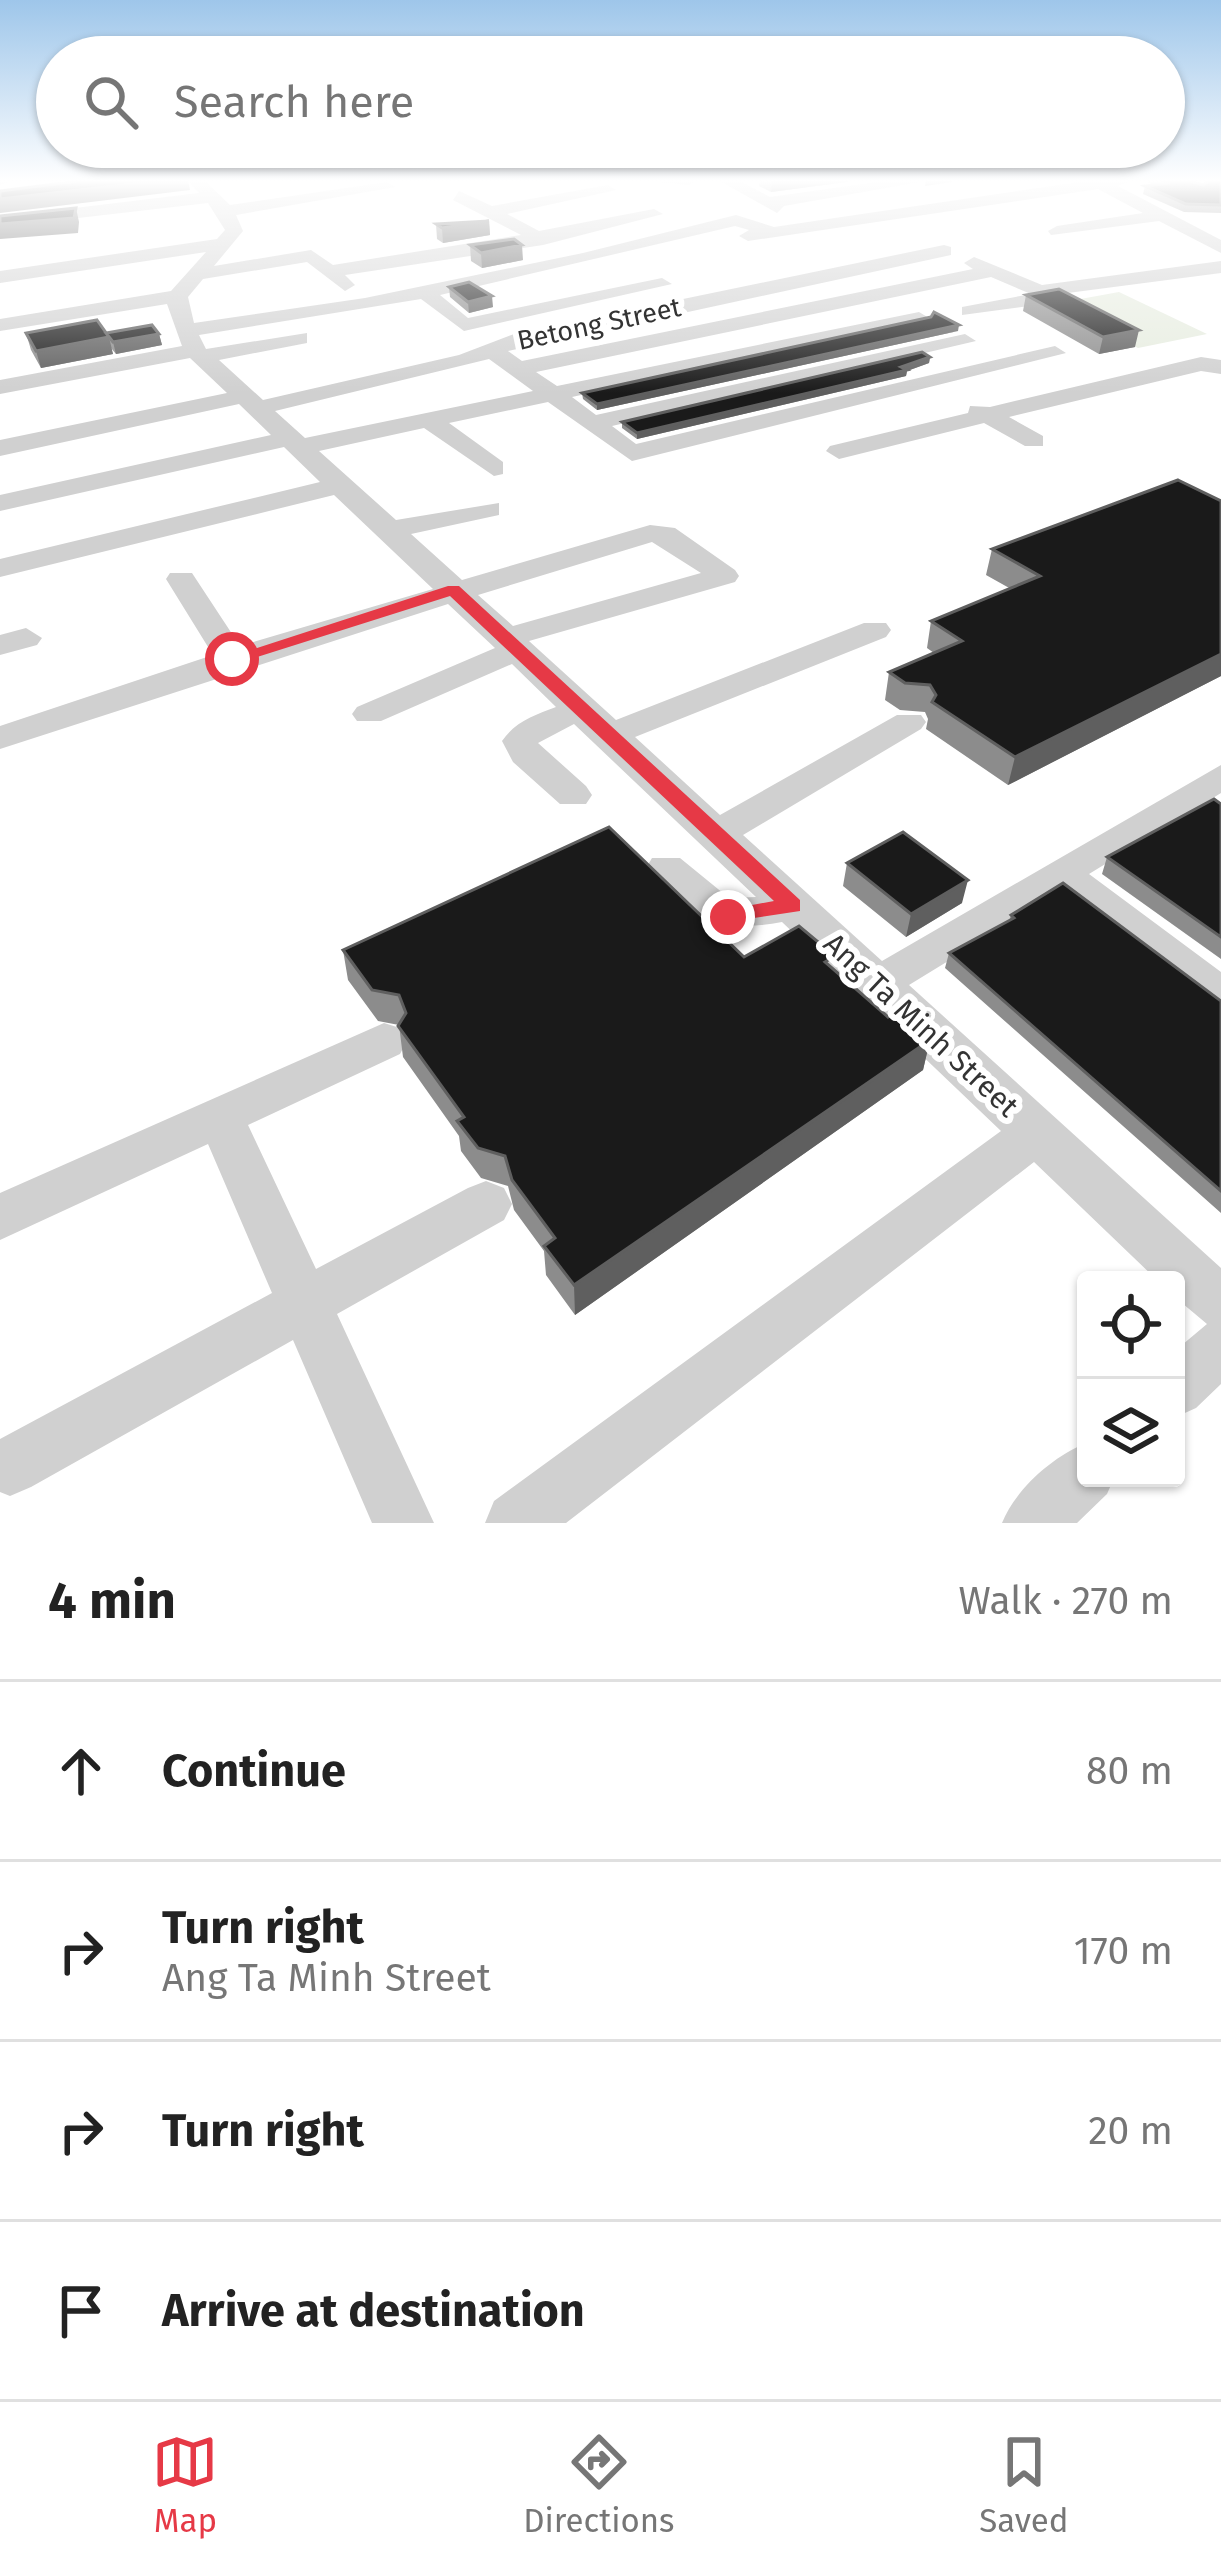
<!DOCTYPE html>
<meta charset="utf-8">
<style>
body{margin:0;font-family:"Fira Sans",sans-serif;background:#f6f6f6;color:#222}
.controls{position:absolute;right:36px;bottom:36px;display:grid;overflow:hidden;border-radius:12px;box-shadow:0 3px 9px #0004}
.controls button{width:108px;height:108px;display:grid;place-items:center;padding:0;border:0;border-bottom:3px solid #e0e0e0;background:#fff;color:#222;font:60px sans-serif}
.stop{position:absolute;width:36px;height:36px;margin:-27px;border:9px solid #e63946;border-radius:50%;background:#fff}
.stop.end{background:#e63946;border-color:#fff;box-shadow:0 3px 12px #0008}
.list{margin:0;padding:0;list-style:none}
h2{display:flex;justify-content:space-between;align-items:center;height:156px;margin:0;padding:0 48px;font-size:51px}
h2 small{font-size:39px;font-weight:400;color:#767676}
.list li{display:grid;grid-template-columns:78px 1fr auto;gap:36px;align-items:center;box-sizing:border-box;height:180px;padding:0 48px;border-top:3px solid #e0e0e0}
.list b{display:block;font-size:45px;white-space:nowrap}
.list p{margin:0;font-size:39px;white-space:nowrap;color:#767676}
.list em{font-size:39px;font-style:normal;color:#767676}
.icon{flex:none;width:66px;height:66px;fill:none;stroke:currentColor;stroke-width:2;stroke-linecap:round;stroke-linejoin:round}
.map{position:relative;flex:none;width:1221px;height:1523px;overflow:hidden}
.search{position:absolute;background:#fff;box-shadow:0 3px 9px #0004;left:36px;right:36px;top:36px;height:132px;display:flex;align-items:center;gap:30px;box-sizing:border-box;padding:0 42px;border-radius:66px;color:#767676;font-size:45px}
.sheet{height:876px;background:#fff}
nav{display:flex;justify-content:space-around;align-items:center;box-sizing:border-box;height:168px;border-top:3px solid #e0e0e0;background:#fff;font-size:33px;color:#767676}
nav a{display:grid;justify-items:center;gap:6px}
nav .on{color:#e63946}
.map>svg:first-child{display:block}
</style>
<div class="map">
<svg width="1221" height="1523" viewBox="0 0 1221 1523">
<rect width="100%" height="100%" fill="#fff"/>
<path fill="#e6ecdf" d="M1119,292L1207,334L1138,348L1053,304Z"/>
<g fill="none" stroke-linecap="round" stroke-linejoin="round">
<path fill="#d0d0d0" fill-rule="evenodd" d="M0,180H13L0,185Z
M187,180H204L230,205L387,182L395,187L236,215L243,231L214,266L311,250L333,265L521,235L453,200L459,191L492,206L608,185L616,190L507,214L539,231L654,209L663,214L543,245L345,275L355,285L345,291L307,262L203,279L188,297L194,323L365,298L583,253L736,215L774,227L1093,180H1132L1118,186L1221,240V253L1159,221L1051,235L1048,231L1057,226L1143,213L1098,189L748,241L739,236L749,230L735,226L440,295L468,318L662,278L672,284L464,331L421,299L199,335L206,349L307,333V343L219,360L263,400L459,355L514,334L944,245L951,247V255L508,351L522,361L973,269L964,263L974,257L1042,285L1221,261V273L1060,294L1052,303L962,315V307L1031,294L991,277L536,372L557,386L919,312L929,318L572,397L596,415L965,334L976,341L612,426L636,444L1055,346L1066,353L632,461L548,402L449,423L503,462V474L494,476L424,428L319,451L396,520L499,503V515L411,534L462,580L650,525L675,528L735,570L739,576L735,582L529,641L616,720L864,623H886L891,630L886,637L635,737L720,815L897,715H921L926,722L921,729L743,835L882,961L1221,765V793L1089,874L1221,972V1012L1205,1007L1059,893L909,985L1221,1268V1384L1196,1408L1176,1417V1350L1207,1324L1176,1298V1280H1157L1034,1162L566,1523H485L494,1501L1001,1131L782,922C726,933 677,920 646,868L652,858H680L729,898L756,897L574,724L538,743L586,786L592,795L586,804H560L513,762L502,741C516,721 535,715 556,707L512,664L381,721H357L352,714L357,707L495,648L448,604L0,749V726L213,655L166,579L170,573H192L240,646L433,589L334,495L0,577V559L320,482L284,447L0,511V495L271,435L239,404L0,456V440L227,393L190,358L0,394V380L182,346L167,304L0,331V319L171,291L206,252L0,283V271L217,239L225,230L208,203L0,227V217L199,193ZM489,359L533,391L305,438L275,411ZM652,542L701,573L513,626L478,595Z
M639,180H697L689,185Z
M718,180H738L770,197L891,180H931L784,206L777,213Z
M1201,357L1221,360V374L1201,371L1009,417L1043,436V446H1025L984,423L839,459L826,451L830,446L968,413L970,406L990,407Z
M26,628L42,638L37,645L0,655V635Z
M384,1023L400,1028L407,1041L400,1054L248,1125L316,1269L468,1188L486,1181L504,1188L512,1204L504,1220L337,1314L434,1523H372L293,1340L31,1487L10,1496L0,1492V1439L272,1293L208,1144L0,1240V1193Z
M1086,1443V1478H1114L1107,1494L1077,1523H1002C1016,1489 1052,1457 1086,1443Z"/>
</g>
<path fill="#8c8c8c" d="M760,180H861L771,192L759,186Z
M1144,180H1187L1203,185L1209,181L1208,180H1221V213L1184,212L1143,194L1145,186L1154,185L1144,181Z
M489,221L490,235L443,243L437,239L436,224Z
M470,245L523,260L482,268L471,261Z
M449,287L493,307L469,313L450,297Z
M1026,295L1135,347L1099,354L1023,311Z
M958,331L597,410L583,399L582,393Z
M26,333L159,334L162,345L116,354L111,348L113,354L41,368L31,350Z
M930,357L929,363L907,371L906,376L637,439L622,428V422Z
M1221,501V676L1008,785L926,729L928,719L925,712L900,710L885,700L889,672L934,653L927,648L931,621L1011,589L986,575L992,549Z
M1221,804V959L1102,874L1107,857Z
M847,863L962,903L906,937L843,886Z
M1011,915L1221,1001V1213L945,968L949,953L1009,921Z
M343,950L744,957L833,968L888,1017L930,1040L923,1070L575,1315L546,1275L544,1251L514,1210L508,1186L481,1178L461,1151L459,1136L403,1057L399,1025L378,1021L348,980Z"/>
<path fill="#5f5f5f" d="M167,180H188L190,190L0,213V199Z
M772,180H861L771,192Z
M926,180H965L925,186Z
M76,208L79,222L78,233L0,239V224Z
M489,221L490,235L443,243L442,228Z
M522,245L523,260L482,268L481,253Z
M492,296L493,307L469,313L468,302Z
M959,325L958,331L597,410V404Z
M1139,330L1135,347L1099,354L1103,337Z
M159,334L162,345L116,354L113,342Z
M109,337L113,354L41,368L36,351Z
M930,357L929,363L907,371L906,376L637,439V433Z
M1221,654V676L1008,785L1015,757Z
M968,880L962,903L906,937L911,914Z
M930,1040L923,1070L575,1315L574,1285Z"/>
<path fill="#1a1a1a" stroke="#5f5f5f" stroke-width="3" d="M86,180H167L0,199V191Z
M1161,180H1187L1203,185L1210,180H1221V205L1186,204L1145,186L1170,183Z
M76,208L74,218L0,224V216Z
M489,221L442,228L436,224Z
M514,239L522,245L481,253L470,245Z
M469,282L492,296L468,302L449,287Z
M1059,289L1139,330L1103,337L1026,295Z
M934,312L959,325L597,404L582,393L931,317Z
M97,320L109,337L36,351L26,333Z
M152,325L159,334L113,342L106,333Z
M922,352L930,357L901,367L907,370L637,433L622,422Z
M1178,480L1221,501V654L1015,757L932,702L936,695L930,685L905,683L889,672L962,641L931,621L1040,576L992,549Z
M1214,799L1221,804V937L1107,857Z
M609,827L744,957L799,926L835,956L825,962L888,1017L896,1011L930,1040L574,1285L544,1246L555,1238L512,1180L505,1156L478,1148L457,1121L464,1117L398,1026L406,1013L399,995L372,990L343,950Z
M903,832L968,880L911,914L847,863Z
M1063,883L1221,1001V1191L949,953L1014,918L1011,915Z"/>
<linearGradient id="sky" x2="0" y2="1"><stop stop-color="#9ec6ea"/><stop offset="0.46" stop-color="#fff"/><stop offset="1" stop-color="#fff" stop-opacity="0"/></linearGradient>
<rect width="1221" height="393" fill="url(#sky)"/>
<path fill="#e63946" d="M448,586H459L800,900V911L720,923V911L774,901L450,596L238,663L223,659Z"/>
<g text-anchor="middle" stroke-width="12" stroke-linejoin="round" paint-order="stroke">
<g font-size="27" fill="#333" stroke="#fff">
<text transform="translate(599 324) rotate(-12)" y="9">Betong Street</text>
</g>
<g font-size="30" fill="#333" stroke="#fff">
<text transform="translate(921 1025) rotate(43)" y="10">Ang Ta Minh Street</text>
</g>
</g>
</svg>
<div class="controls">
<button><svg class="icon" aria-label="locate" viewBox="0 0 24 24"><circle cx="12" cy="12" r="6"/><path d="M12 2v4M12 18v4M2 12h4M18 12h4"/></svg></button>
<button><svg class="icon" aria-label="layers" viewBox="0 0 24 24"><path d="M12 4l9 5-9 5-9-5zM3 14l9 5 9-5"/></svg></button>
</div>
<div class="stop" style="left:232px;top:659px"></div>
<div class="stop end" style="left:728px;top:917px"></div>
<div class="search"><svg class="icon" aria-label="search" viewBox="0 0 24 24"><circle cx="10" cy="10" r="6"/><path d="M15 15l6 6"/></svg>Search here</div>
</div>
<section class="sheet">
<h2>4 min<small>Walk · 270 m</small></h2>
<ul class="list">
<li><svg class="icon" aria-label="ahead" viewBox="0 0 24 24"><path d="M12 20V5M6 11l6-6 6 6"/></svg><div><b>Continue</b></div><em>80 m</em></li>
<li><svg class="icon" aria-label="right" viewBox="0 0 24 24"><path d="M7 20v-9h11M14 6l5 5-5 5"/></svg><div><b>Turn right</b><p>Ang Ta Minh Street</p></div><em>170 m</em></li>
<li><svg class="icon" aria-label="right" viewBox="0 0 24 24"><path d="M7 20v-9h11M14 6l5 5-5 5"/></svg><div><b>Turn right</b></div><em>20 m</em></li>
<li><svg class="icon" aria-label="arrive" viewBox="0 0 24 24"><path d="M6 21V4h12l-3 4 3 4H6"/></svg><div><b>Arrive at destination</b></div></li>
</ul>
</section>
<nav>
<a class="on"><svg class="icon" aria-label="map" viewBox="0 0 24 24"><path d="M3 6l6-2 6 2 6-2v14l-6 2-6-2-6 2zM9 4v14M15 6v14"/></svg>Map</a>
<a><svg class="icon" aria-label="directions" viewBox="0 0 24 24"><path d="M12 3l9 9-9 9-9-9zM9 14v-3h6M13 9l2 2-2 2"/></svg>Directions</a>
<a><svg class="icon" aria-label="saved" viewBox="0 0 24 24"><path d="M7 4h10v16l-5-4-5 4z"/></svg>Saved</a>
</nav>
